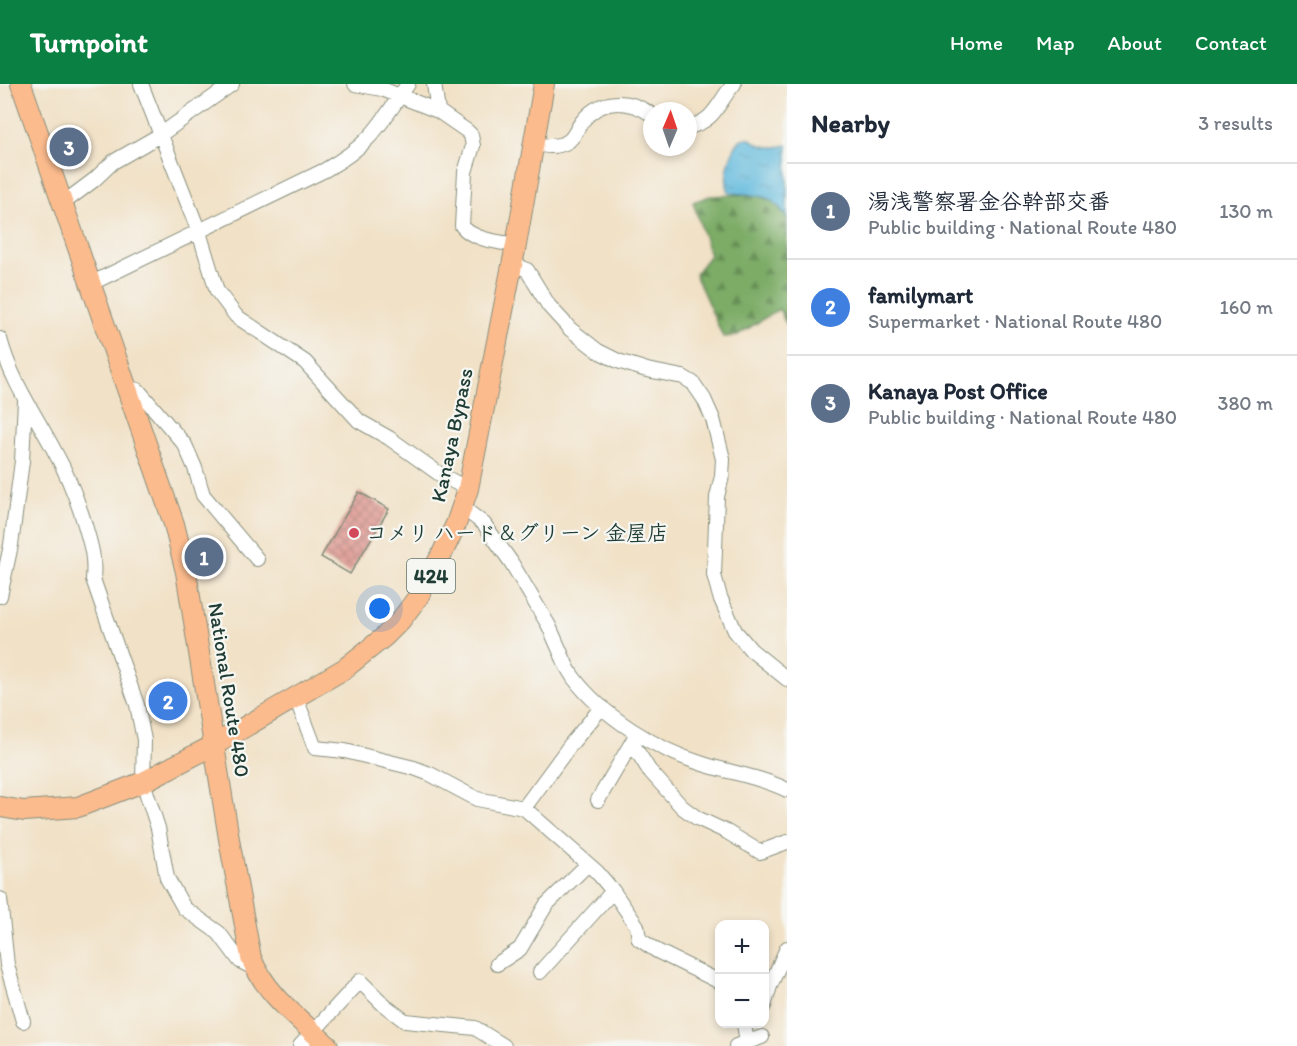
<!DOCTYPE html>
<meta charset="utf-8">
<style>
body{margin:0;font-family:Itim,"Klee One",sans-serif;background:#f6f6f7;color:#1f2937}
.controls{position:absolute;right:18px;bottom:18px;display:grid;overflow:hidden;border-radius:12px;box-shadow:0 3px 9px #0003}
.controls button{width:54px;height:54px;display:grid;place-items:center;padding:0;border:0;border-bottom:2px solid #e0e1e3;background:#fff;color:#1f2937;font:30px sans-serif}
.compass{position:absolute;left:643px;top:18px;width:54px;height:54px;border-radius:50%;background:#fff;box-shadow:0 3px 9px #0003;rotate:2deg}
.you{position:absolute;left:380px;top:525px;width:21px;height:21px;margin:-15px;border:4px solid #fff;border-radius:50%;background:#1a73e8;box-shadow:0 0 0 9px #1a73e833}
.badge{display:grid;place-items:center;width:39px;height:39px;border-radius:50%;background:#0b8043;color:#fff;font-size:20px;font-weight:700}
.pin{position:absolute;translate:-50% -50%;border:3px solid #fff;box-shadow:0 2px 6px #0006}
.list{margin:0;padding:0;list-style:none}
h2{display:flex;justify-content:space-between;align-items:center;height:78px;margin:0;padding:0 24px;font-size:26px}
h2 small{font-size:20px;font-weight:400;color:#747a83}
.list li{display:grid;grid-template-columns:39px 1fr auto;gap:18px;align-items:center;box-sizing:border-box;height:96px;padding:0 24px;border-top:2px solid #e0e1e3}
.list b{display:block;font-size:22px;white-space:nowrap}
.list p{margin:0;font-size:20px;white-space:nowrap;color:#747a83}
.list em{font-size:20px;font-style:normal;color:#747a83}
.map{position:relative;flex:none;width:787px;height:962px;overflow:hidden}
header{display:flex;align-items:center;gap:36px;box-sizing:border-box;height:84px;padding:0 30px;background:#0b8043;color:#fff}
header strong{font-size:28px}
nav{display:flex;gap:33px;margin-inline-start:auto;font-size:21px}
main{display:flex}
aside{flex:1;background:#fff}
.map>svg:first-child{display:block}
</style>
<header>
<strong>Turnpoint</strong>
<nav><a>Home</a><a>Map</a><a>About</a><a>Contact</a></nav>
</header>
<main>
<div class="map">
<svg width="787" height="962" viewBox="0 0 787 962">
<defs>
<pattern id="forest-firs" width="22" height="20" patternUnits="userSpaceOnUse" patternTransform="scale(1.5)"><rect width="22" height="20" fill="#7cac66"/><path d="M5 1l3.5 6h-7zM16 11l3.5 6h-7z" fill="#658d55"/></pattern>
<pattern id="water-ripples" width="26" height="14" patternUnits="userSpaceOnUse" patternTransform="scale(1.5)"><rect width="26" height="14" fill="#60b9dd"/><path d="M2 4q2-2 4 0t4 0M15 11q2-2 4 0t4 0" fill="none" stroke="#4f98b4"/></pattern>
<pattern id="building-cross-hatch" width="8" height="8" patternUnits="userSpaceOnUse" patternTransform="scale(1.5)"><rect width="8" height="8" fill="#db8d85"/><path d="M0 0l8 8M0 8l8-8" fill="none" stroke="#b1746e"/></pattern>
</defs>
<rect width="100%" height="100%" fill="#f6f6f2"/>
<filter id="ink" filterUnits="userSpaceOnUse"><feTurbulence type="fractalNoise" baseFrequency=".0167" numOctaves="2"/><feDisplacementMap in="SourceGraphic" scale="12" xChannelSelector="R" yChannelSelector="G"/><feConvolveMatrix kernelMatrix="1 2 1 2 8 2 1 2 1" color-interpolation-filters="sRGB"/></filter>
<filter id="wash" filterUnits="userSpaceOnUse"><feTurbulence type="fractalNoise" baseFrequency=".008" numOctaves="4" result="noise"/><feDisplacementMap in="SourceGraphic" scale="24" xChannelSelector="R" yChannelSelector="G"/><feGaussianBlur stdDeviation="1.35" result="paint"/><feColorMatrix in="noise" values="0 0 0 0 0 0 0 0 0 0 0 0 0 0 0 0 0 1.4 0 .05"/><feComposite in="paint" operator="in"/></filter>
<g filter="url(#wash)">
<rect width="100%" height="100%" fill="#f1e1c6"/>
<path fill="url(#forest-firs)" stroke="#4e744d" stroke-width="1.5" d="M754,110L775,118L787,135V242L779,225L736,252L723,253L695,190L710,171L693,118L710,112Z"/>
<path fill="url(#water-ripples)" stroke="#407b88" stroke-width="1.5" d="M746,54C754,55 754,58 761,61C769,64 779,63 787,61V134C770,105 756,114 729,108C722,92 731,68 740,56Z"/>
<g id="blocks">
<path fill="url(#building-cross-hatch)" d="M359,408L389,425L350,490L321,473Z"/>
</g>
</g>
<g filter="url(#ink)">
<use href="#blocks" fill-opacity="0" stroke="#888f7d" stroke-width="1.5"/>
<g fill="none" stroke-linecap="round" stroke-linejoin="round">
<defs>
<path id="minor" d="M141,0L199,148L217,207L236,232L305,278L359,337L389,354L441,391L468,405
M355,0L382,5L438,27L467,47L471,51L473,62L465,88L462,142C473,156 499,158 516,161
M434,0L438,27
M688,43C716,37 717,19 734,0
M534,60C545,62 556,64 567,58C574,54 576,46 581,39C599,14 629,14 652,31
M62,120L94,96L113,78L160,51L232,0
M512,179L527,186L549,222L570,245L598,267L618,277L647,286L683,293L693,299L704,315L713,335L723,375L722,392L717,413L714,491L720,513L735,547L751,566L787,595
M90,200L325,86C371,60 379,42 408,0
M0,255C11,297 35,330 55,368C68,391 77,415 85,441C91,462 95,473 93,495L137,621L144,656L143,698L158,744L167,794L184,824L219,849L240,877L256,885
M127,304L138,306L185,361L195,384L203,411L257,475
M462,423L484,440L511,478L549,542L567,583L573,593C602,632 657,666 703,680C731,689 761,693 787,706
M0,512L11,461L22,377L25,317
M296,614L315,664L345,667L414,684L430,690L477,715L524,724L597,788L613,807L637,842L639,855L657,867L720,898
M632,659L649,686L682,723L697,734L727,748L760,768L787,758
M598,716L635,653
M524,724L571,660L602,623
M0,815L7,881L23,937
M497,880L520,865L546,821L588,780
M540,888L613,807
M764,922L770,902L787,864
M744,940L747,959
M300,962L360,897L384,921L405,937L475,944L504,962
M736,962L762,953"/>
<path id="highway" d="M21,0L174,440L186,488L230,761L251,874C266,911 300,935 328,962
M0,723L24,727L78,723L143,698L214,661L344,585L384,553L400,537L418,513L441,472L456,440L468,405L516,161L544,0"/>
</defs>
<use href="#minor" stroke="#888f7d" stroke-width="16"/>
<use href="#highway" stroke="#888f7d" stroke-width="22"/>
<use href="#minor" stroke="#fff" stroke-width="14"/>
<use href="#highway" stroke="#fbbb8d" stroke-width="20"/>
</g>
</g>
<circle fill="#d1495b" stroke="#f6f6f2" stroke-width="2" cx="354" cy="449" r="6"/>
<g text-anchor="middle" stroke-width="4.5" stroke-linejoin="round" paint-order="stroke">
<rect fill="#f6f6f2" stroke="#60746d" stroke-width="1.5" x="407" y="475" width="48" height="34" rx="4.5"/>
<g font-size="20" font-weight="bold" fill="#1f3d34">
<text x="431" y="499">424</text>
</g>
<g font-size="21" fill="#1f3d34" stroke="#f6f6f2">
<text transform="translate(452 351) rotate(-78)" y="7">Kanaya Bypass</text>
<text transform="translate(229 606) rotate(81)" y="7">National Route 480</text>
</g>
<g font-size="21" font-weight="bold" fill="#1f3d34" stroke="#f6f6f2" text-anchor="start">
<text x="366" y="456">コメリ ハード＆グリーン 金屋店</text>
</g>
</g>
</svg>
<div class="controls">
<button>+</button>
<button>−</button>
</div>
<svg class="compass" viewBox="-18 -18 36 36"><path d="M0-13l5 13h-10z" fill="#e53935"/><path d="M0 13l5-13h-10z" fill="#747a83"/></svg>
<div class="you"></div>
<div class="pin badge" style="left:204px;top:473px;background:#5c6f8a">1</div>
<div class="pin badge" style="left:168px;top:617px;background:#3f7fe0">2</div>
<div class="pin badge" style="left:69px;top:63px;background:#5c6f8a">3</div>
</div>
<aside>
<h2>Nearby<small>3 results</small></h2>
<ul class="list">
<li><span class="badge" style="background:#5c6f8a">1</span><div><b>湯浅警察署金谷幹部交番</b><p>Public building · National Route 480</p></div><em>130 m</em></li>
<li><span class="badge" style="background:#3f7fe0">2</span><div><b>familymart</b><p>Supermarket · National Route 480</p></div><em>160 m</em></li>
<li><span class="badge" style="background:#5c6f8a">3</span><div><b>Kanaya Post Office</b><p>Public building · National Route 480</p></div><em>380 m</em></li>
</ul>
</aside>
</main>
